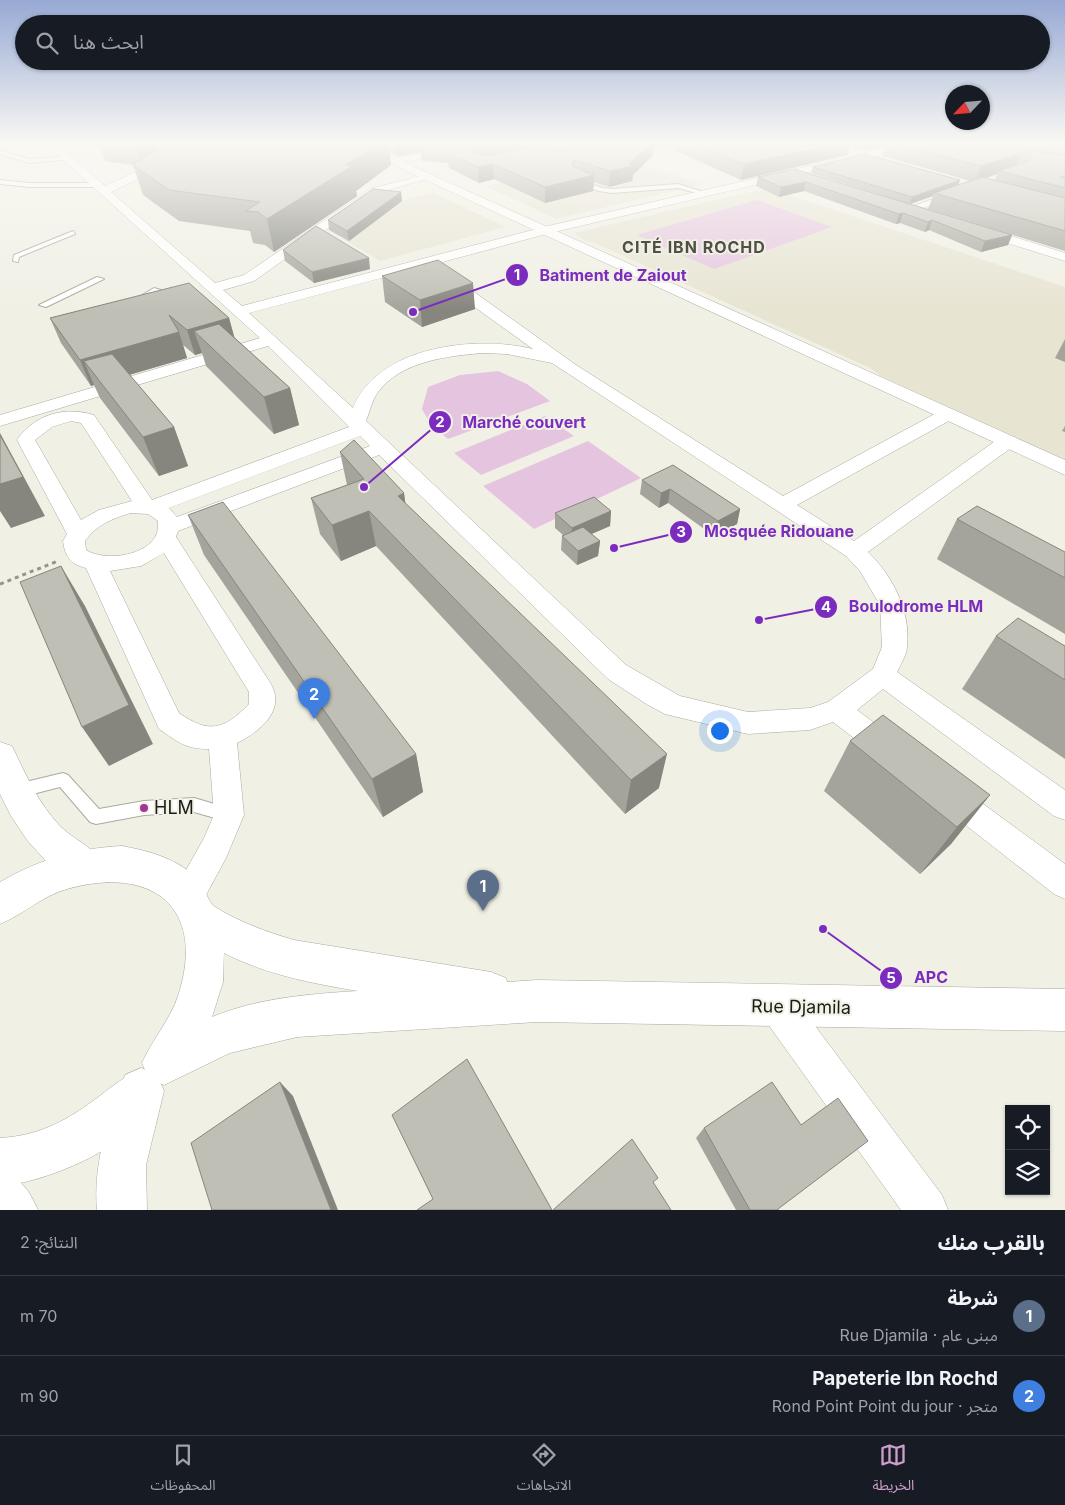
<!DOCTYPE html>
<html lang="ar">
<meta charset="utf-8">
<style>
body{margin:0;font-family:Inter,"Noto Sans Arabic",sans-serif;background:#242831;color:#f1f3f6;direction:rtl}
.controls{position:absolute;right:15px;bottom:15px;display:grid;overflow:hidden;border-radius:0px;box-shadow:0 1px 4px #0004}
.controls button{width:45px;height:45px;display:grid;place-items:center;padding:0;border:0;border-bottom:1px solid #363941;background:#171b24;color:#f1f3f6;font:25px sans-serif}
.compass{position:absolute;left:945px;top:85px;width:45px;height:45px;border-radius:50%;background:#171b24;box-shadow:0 1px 4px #0004;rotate:244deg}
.you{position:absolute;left:719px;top:730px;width:18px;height:18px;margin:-12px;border:4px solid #fff;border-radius:50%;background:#1a73e8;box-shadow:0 0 0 8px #1a73e833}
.badge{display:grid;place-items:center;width:32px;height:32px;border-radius:50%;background:#cd9ecb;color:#fff;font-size:16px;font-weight:700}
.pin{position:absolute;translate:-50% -41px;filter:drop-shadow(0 1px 2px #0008)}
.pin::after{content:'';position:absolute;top:26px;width:18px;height:15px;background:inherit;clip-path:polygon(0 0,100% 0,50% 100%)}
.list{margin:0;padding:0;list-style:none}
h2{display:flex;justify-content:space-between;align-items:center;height:65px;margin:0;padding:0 20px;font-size:21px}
h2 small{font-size:16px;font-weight:400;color:#9ea1a6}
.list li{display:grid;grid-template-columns:32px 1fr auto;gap:15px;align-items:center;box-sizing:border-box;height:80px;padding:0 20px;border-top:1px solid #363941}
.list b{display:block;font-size:19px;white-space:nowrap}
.list p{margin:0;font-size:16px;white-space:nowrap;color:#9ea1a6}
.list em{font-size:16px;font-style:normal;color:#9ea1a6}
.icon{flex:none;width:28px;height:28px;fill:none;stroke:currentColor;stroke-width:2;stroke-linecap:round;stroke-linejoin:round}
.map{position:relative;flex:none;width:1065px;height:1210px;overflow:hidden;direction:ltr}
.search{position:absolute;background:#171b24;box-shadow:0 1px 4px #0004;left:15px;right:15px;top:15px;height:55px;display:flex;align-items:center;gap:12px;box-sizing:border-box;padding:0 18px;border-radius:28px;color:#9ea1a6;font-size:19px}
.sheet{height:225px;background:#171b24}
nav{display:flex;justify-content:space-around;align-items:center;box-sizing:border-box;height:70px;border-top:1px solid #363941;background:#171b24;font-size:14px;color:#9ea1a6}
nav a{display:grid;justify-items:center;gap:2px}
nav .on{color:#cd9ecb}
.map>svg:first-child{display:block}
</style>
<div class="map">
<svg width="1065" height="1210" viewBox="0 0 1065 1210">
<rect width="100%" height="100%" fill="#f1f0e5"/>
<path fill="#e7e4d2" d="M619,157L703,184L556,219L486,186Z
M768,188L1065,287V461L881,376L870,368L595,243L585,241L574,233Z
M434,193L505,227L380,261L333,233L346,229L382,199L403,200Z"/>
<path fill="#e5c4df" d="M757,200L832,227L714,269L637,235Z
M498,371L527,384L550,401L448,439L431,425L422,409L428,387L460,375Z
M545,416L574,436L481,475L454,453Z
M588,441L641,478L534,529L483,486Z"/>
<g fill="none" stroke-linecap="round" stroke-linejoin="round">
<defs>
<path id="service" d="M691,142H699L639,155L636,153Z
M0,150L29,159L68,157L71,159L29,163L0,154Z
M0,180L30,183H97L100,185L97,187H30L0,184Z
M579,180L602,188L612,189L678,184L707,193L704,195L678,188L612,193L599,191L577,183Z
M73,231L75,234L19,257L18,262L13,261L14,255Z
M97,277L104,279L46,307L39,305Z
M154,288L161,290L141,302L134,300Z
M63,773L68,775L99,809L144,801L194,798L235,810L237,815L235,820L229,822L194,812L144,815L96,824L90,822L60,787L17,798L12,796L9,791L12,786L17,784Z"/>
<path id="minor" d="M47,142H55L105,186L166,158L167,155L161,148L168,142H177L171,148L177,155L174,162L111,192L215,283L244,275L370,189L428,174L433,177L378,193L254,281L223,290L242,306L548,226L914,142H928L924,145L550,233L435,264L576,365L783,496L942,410H954L957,414L954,418L797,505L854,541L1001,437H1015L1017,441L1015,445L868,552C892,575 911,611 907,646C907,654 901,664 897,672L1065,790V820L1054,816L883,689L857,710L900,742L904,750L900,758L890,762L880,758L833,722L810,730L748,734L665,714L648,705L608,679L379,455L178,531L176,537L271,684C286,711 259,732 237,743L244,815L226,858L200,906L188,911L176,906L172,895L204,838L214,815L209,749C185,749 178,742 159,729L86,568C70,564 65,556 63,541L67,534L17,440C35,414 65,406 94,415L152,500L349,427L268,346L0,426V415L260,338L50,148ZM423,267L441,283L533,349C475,335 378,346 353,408L249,313ZM483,353L507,354L552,363L846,556L860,571L880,605L882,647L873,669L828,702L810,708L748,712L680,696L626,665L366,421C370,411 372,400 378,392C401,361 448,356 483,353ZM71,421L81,423L132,501L99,510L81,520L35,440L52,427ZM360,436L370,446L177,517L169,508ZM131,513L148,514L158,521C158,524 158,529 157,533C149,556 105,562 86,550L85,541C96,525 113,518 131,513ZM164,553L249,692V704C224,730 209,734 179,713L110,571L141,566Z
M454,142H465L441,155L395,164L390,161L395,158L435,151Z
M961,189L966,192L965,194L911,212L905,209Z
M979,226L1065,253V261L975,233L973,230Z
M950,783L960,787L1065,864V899L1054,894L940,805L935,796L940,787Z
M778,989L791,994L942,1195L948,1210H901L765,1020L760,1007L765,994Z"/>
<path id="tertiary" d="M356,142H368L412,166L1065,460V475L404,170Z
M122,846C149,851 180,859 199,881C205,888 208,902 215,907C239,922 267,932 294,940L491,972L506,978L507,982L537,980L1065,989V1031L537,1022L297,1037L230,1053L164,1085L155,1081L161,1094C140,1143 50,1182 0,1186V1138C36,1136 63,1123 93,1101C108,1090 120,1079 138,1071L147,1075L142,1063C152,1040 170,1020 178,996C207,907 152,865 67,889C42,896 24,914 0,924V882L2,881C40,859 79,848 122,846ZM224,953C267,975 311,983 358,991C309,994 258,998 212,1017L223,982Z"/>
<path id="primary" d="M141,1068L157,1075L164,1091L146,1165L147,1210H97C93,1164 108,1117 125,1075Z
M0,1171C22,1180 28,1188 38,1210H0Z"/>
<path id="trunk" d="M0,742L12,746C26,775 38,803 60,826C75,841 94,846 102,865L97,877L84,882L71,877L45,860L27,840L11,816L0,794Z"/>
</defs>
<use href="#service" stroke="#abaaa0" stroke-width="2"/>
<use href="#minor" stroke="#abaaa0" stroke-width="1"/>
<use href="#tertiary" stroke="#abaaa0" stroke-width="1"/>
<use href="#primary" stroke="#abaaa0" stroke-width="1"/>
<use href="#trunk" stroke="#abaaa0" stroke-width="1"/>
<path stroke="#94948c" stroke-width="3" stroke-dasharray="4 4" stroke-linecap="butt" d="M0,584L58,561"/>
<use href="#service" fill="#fff" fill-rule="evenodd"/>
<use href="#minor" fill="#fff" fill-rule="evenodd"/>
<use href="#tertiary" fill="#fff" fill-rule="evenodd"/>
<use href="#primary" fill="#fff" fill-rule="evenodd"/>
<use href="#trunk" fill="#fff" fill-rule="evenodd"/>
</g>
<path fill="#a5a49c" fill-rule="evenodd" d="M87,142H1065V251L928,209L933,196L910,204L1012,235L1008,245L981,252L929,230L925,232L900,223L896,224L804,191L779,197L756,186L758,177L794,169L904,202L811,173L813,167L959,185L970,181L883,156L885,146L864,151L850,146L847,155L741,180L674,150V144L654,147L653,155L633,175L632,181L609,187L594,182L593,191L545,203L494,179L479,183L449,168L448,163L422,161L421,152L397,156L390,152L391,165L356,191L357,196L274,252L265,245L253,243L250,231L179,221L143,195L133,165L105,161L101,148L89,146ZM997,174L995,180L986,178Z
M402,201L349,241L329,230L328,220Z
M283,250L370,269L314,283L285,261Z
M382,276L475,309L422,327L385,302Z
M189,283L229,318L234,337L290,388L299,425L274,434L206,366L202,353L195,355L183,345L187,358L129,375L174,427L188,466L159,476L100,398L94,385L91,386L61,343L50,318Z
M1065,339V362L1055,358Z
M1065,426V432L1062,431Z
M340,452L404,493L405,503L659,788L625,814L376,546L341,561L320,534L311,498L347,485Z
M642,480L740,509L737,524L714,536L668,503L659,508L640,494Z
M611,511L610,526L591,534L600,541L598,556L577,565L561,550L562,536L563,535L555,528V513Z
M188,515L416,754L423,792L383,817L204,555Z
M957,519L1065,552V634L937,559Z
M996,636L1065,646V759L962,689Z
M850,741L990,795L951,844L920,874L824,791Z
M704,1128L778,1209V1210H736L696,1138Z"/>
<path fill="#86867f" d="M135,142H155L161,158L143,167Z
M381,142H389L391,165L356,191L357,196L274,252L267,219Z
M396,142H451L421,146V152L397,156Z
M482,142H525V154L487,163V154L474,162L473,148Z
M648,142H674V144L654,147L653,155L633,175L632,181L609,187L610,171L629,164Z
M847,142H851L847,155L741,180L744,164Z
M867,142H887L885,146L864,151Z
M1021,153L1015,168L999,171L997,174L975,182L981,166Z
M574,160L573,175H594L593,191L545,203V187L572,166Z
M493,164L494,179L479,183L478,167Z
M960,180L958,187L934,193L933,196L910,204L912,197Z
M806,182L804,191L779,197L781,187Z
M401,192L402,201L349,241L347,231Z
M903,213L900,223L896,224L899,214Z
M932,220L929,230L925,232L928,222Z
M1012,235L1008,245L981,252L985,241Z
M369,258L370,269L314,283L312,272Z
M473,283L475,309L422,327L420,300Z
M229,318L236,343L194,331L202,353L195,355L187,330Z
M179,332L187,358L101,383L84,361L94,385L91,386L80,360Z
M290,388L299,425L274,434L264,397Z
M174,427L188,466L159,476L143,437Z
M0,433L45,516L11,528L0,511Z
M670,489L668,503L659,508L661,493Z
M404,493L409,529L398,496Z
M740,509L737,524L714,536L718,521Z
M369,511L376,546L341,561L332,525Z
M611,511L610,526L571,543L572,528Z
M600,541L598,556L577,565L578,551Z
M61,566L85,606L153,744L109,766L82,727Z
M416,754L423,792L383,817L372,779Z
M667,754L659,788L625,814L631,780Z
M990,795L951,844L920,874L957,827Z
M280,1082L293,1096L338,1210H331Z"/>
<path fill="#c0bfb5" stroke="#86867f" d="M164,142H223L259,145L265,142H264H381L346,165L352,166L267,219L258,212L245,211L260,202L169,190L133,165L148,155L176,143Z
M442,142H482L473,148L474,153L488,156L532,147L564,152L569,148L568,146L538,142H653L629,164L633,166L610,171L574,160L572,166L594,175L545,187L493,164L478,167L448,153L450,148L421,146Z
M496,142H523L522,143L486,148Z
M690,142H847L744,164Z
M887,142H990L1011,149L1065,155V176L1060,177L1065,179V188L999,171L1031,160L1030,153H1021L981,166Z
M1029,142H1065V146Z
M865,154L960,180L912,197L813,167Z
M794,169L1012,235L985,241L932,220L928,222L903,213L899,214L806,182L781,187L758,177Z
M982,177L1065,198V231L934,193Z
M373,189L401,192L347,231L328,220Z
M316,226L369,258L312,272L283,250Z
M438,260L473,283L420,300L382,276Z
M189,283L229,318L187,330L169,315L179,332L80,360L50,318Z
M219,324L290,388L264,397L194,331Z
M112,354L174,427L143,437L84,361Z
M0,435L23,477L0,484Z
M354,440L404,493L398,496L667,754L631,780L369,511L332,525L311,498L364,479L340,452Z
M673,465L740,509L718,521L670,489L661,493L642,480Z
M594,497L611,511L572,528L555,513Z
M223,502L416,754L372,779L188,515Z
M977,506L1065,552V578L957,519Z
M583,527L600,541L578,551L562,536Z
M61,566L129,705L82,727L20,582Z
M1018,618L1065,646V680L996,636Z
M883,715L990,795L957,827L850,741Z
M467,1059L552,1210H417L433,1199L392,1115Z
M280,1082L331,1210H212L191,1143Z
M772,1082L801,1125L838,1098L868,1141L778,1209V1210H750L704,1128Z
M632,1139L658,1178L653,1182L671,1210H553Z"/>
<linearGradient id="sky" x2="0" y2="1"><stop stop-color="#97a9d4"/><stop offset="0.46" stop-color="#f9f8f3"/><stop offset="1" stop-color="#f9f8f3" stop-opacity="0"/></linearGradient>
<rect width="1065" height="311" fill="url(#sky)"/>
<circle fill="#a13596" stroke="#f1f0e5" stroke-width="2" cx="144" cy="808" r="5"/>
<g text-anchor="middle" stroke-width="4" stroke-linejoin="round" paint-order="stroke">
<g font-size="16" font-weight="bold" letter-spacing="1" fill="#515047" stroke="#f1f0e5">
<text x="694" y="253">CITÉ IBN ROCHD</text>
</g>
<g font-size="18" fill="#1b1b17" stroke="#f1f0e5" text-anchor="start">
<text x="154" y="814">HLM</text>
</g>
<g font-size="18" fill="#1b1b17" stroke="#f1f0e5">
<text transform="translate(801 1007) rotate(1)" y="6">Rue Djamila</text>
</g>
</g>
<path fill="none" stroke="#7b2cbf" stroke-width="2" d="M413 312L517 275M364 487L440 422M614 548L681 532M759 620L826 607M823 929L891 978"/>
<g fill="#7b2cbf" stroke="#f1f0e5" stroke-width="2">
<circle cx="413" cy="312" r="5"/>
<circle cx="364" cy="487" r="5"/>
<circle cx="614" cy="548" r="5"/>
<circle cx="759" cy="620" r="5"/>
<circle cx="823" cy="929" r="5"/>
<circle cx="517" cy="275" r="12"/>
<circle cx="440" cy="422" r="12"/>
<circle cx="681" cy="532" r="12"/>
<circle cx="826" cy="607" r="12"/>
<circle cx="891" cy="978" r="12"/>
</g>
<g font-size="15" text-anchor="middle" font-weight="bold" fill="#fff">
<text x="517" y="280">1</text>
<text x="440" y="427">2</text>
<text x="681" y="537">3</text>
<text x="826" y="612">4</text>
<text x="891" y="983">5</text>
</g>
<g font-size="16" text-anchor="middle" font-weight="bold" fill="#7b2cbf" stroke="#f1f0e5" stroke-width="4" stroke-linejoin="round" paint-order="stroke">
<text x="613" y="281">Batiment de Zaiout</text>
<text x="524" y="428">Marché couvert</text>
<text x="779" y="537">Mosquée Ridouane</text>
<text x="916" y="612">Boulodrome HLM</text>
<text x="931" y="983">APC</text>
</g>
</svg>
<div class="controls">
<button><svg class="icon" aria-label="locate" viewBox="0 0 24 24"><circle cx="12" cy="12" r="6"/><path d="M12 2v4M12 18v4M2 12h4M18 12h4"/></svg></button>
<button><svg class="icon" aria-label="layers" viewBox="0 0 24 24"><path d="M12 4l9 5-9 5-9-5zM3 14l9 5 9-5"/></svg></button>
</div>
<svg class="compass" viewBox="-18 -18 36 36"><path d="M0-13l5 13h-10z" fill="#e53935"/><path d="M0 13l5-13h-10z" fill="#9ea1a6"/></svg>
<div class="you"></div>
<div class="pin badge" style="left:483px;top:911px;background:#5c6f8a">1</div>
<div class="pin badge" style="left:314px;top:719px;background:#3f7fe0">2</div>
<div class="search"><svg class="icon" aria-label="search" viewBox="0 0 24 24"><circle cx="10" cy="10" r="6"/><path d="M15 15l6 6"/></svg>ابحث هنا</div>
</div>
<section class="sheet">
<h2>بالقرب منك<small>النتائج: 2</small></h2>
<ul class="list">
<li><span class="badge" style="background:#5c6f8a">1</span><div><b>شرطة</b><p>مبنى عام · Rue Djamila</p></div><em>70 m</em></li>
<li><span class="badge" style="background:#3f7fe0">2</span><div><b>Papeterie Ibn Rochd</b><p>متجر · Rond Point Point du jour</p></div><em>90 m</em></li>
</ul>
</section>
<nav>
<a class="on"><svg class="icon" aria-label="map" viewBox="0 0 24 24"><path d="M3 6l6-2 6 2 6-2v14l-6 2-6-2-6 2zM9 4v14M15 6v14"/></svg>الخريطة</a>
<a><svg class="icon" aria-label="directions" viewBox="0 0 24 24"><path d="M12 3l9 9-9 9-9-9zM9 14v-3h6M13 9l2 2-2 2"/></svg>الاتجاهات</a>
<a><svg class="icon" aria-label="saved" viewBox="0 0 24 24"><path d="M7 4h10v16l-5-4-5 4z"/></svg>المحفوظات</a>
</nav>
